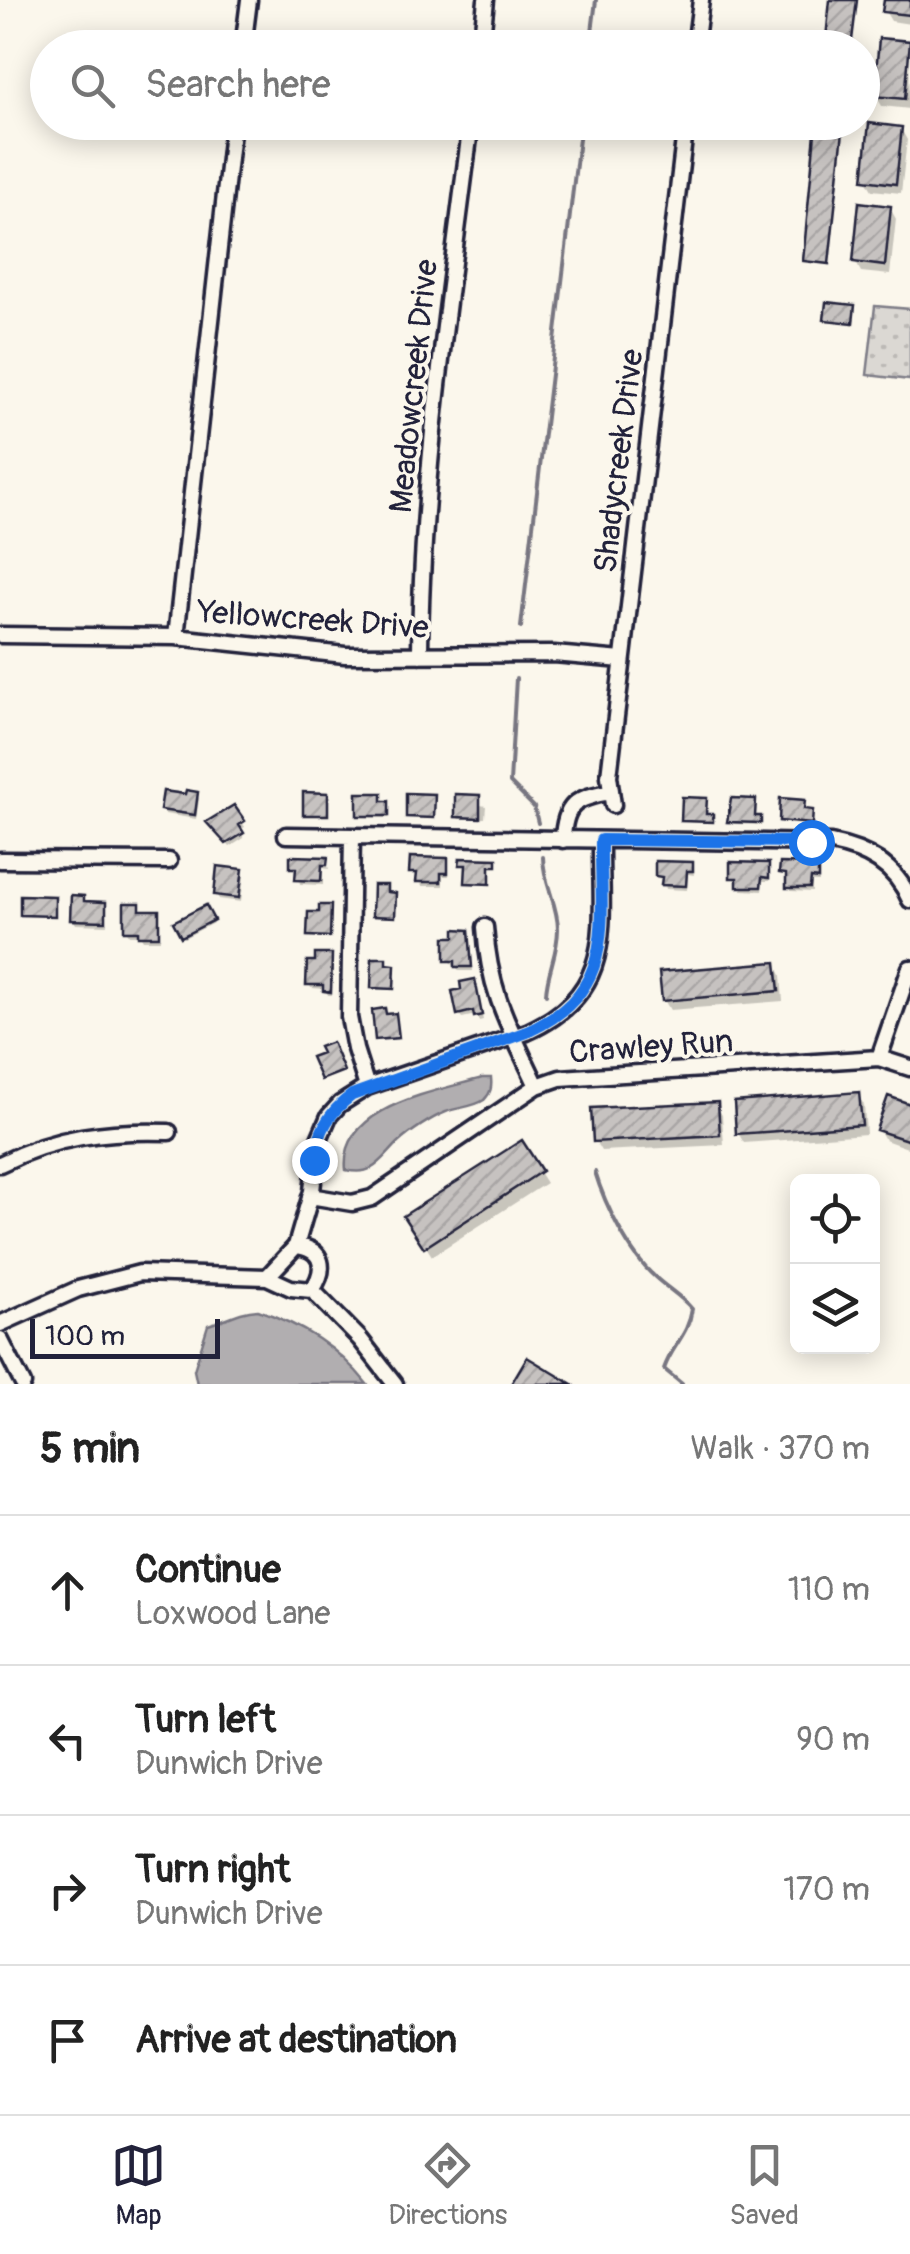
<!DOCTYPE html>
<meta charset="utf-8">
<style>
body{margin:0;font-family:Pangolin,sans-serif;background:#f2f2f2;color:#222}
.controls{position:absolute;right:30px;bottom:30px;display:grid;overflow:hidden;border-radius:15px;box-shadow:0 5px 25px #0003}
.controls button{width:90px;height:90px;display:grid;place-items:center;padding:0;border:0;border-bottom:2px solid #e0e0e0;background:#fff;color:#222;font:50px sans-serif}
.scale{position:absolute;left:30px;bottom:25px;width:190px;box-sizing:border-box;padding-left:10px;border:5px solid #22223b;border-top:0;font-size:28px;line-height:35px;white-space:nowrap;color:#22223b;-webkit-text-stroke:8px #fbf7ec;paint-order:stroke}
.stop{position:absolute;width:30px;height:30px;margin:-22px;border:8px solid #1a73e8;border-radius:50%;background:#fff}
.stop.end{background:#1a73e8;border-color:#fff;box-shadow:0 2px 10px #0008}
.list{margin:0;padding:0;list-style:none}
h2{display:flex;justify-content:space-between;align-items:center;height:130px;margin:0;padding:0 40px;font-size:42px}
h2 small{font-size:32px;font-weight:400;color:#767676}
.list li{display:grid;grid-template-columns:65px 1fr auto;gap:30px;align-items:center;box-sizing:border-box;height:150px;padding:0 40px;border-top:2px solid #e0e0e0}
.list b{display:block;font-size:38px;white-space:nowrap}
.list p{margin:0;font-size:32px;white-space:nowrap;color:#767676}
.list em{font-size:32px;font-style:normal;color:#767676}
.icon{flex:none;width:55px;height:55px;fill:none;stroke:currentColor;stroke-width:2;stroke-linecap:round;stroke-linejoin:round}
.map{position:relative;flex:none;width:910px;height:1384px;overflow:hidden}
.search{position:absolute;background:#fff;box-shadow:0 5px 25px #0003;left:30px;right:30px;top:30px;height:110px;display:flex;align-items:center;gap:25px;box-sizing:border-box;padding:0 35px;border-radius:55px;color:#767676;font-size:38px}
.sheet{height:730px;background:#fff}
nav{display:flex;justify-content:space-around;align-items:center;box-sizing:border-box;height:140px;border-top:2px solid #e0e0e0;background:#fff;font-size:28px;color:#767676}
nav a{display:grid;justify-items:center;gap:5px}
nav .on{color:#22223b}
.map>svg:first-child{display:block}
</style>
<div class="map">
<svg width="910" height="1384" viewBox="0 0 910 1384">
<defs>
<pattern id="park-dots" width="8" height="8" patternUnits="userSpaceOnUse" patternTransform="scale(2.5)"><rect width="8" height="8" fill="#dbd8d3"/><path d="M2 2h.1M6 6h.1" fill="none" stroke="#bcb9b6" stroke-width="1.8" stroke-linecap="round"/></pattern>
<pattern id="building-hatch" width="6" height="6" patternUnits="userSpaceOnUse" patternTransform="scale(2.5)"><rect width="6" height="6" fill="#c6c2c0"/><path d="M-1 1l2-2M0 6l6-6M5 7l2-2" fill="none" stroke="#aaa6a6"/></pattern>
</defs>
<rect width="100%" height="100%" fill="#fbf7ec"/>
<filter id="ink" filterUnits="userSpaceOnUse"><feTurbulence type="fractalNoise" baseFrequency=".01" numOctaves="2"/><feDisplacementMap in="SourceGraphic" scale="20" xChannelSelector="R" yChannelSelector="G"/><feConvolveMatrix kernelMatrix="1 2 1 2 8 2 1 2 1" color-interpolation-filters="sRGB"/></filter>
<g filter="url(#ink)">
<path fill="url(#park-dots)" stroke="#7e7d87" stroke-width="2.5" d="M875,306L910,309V380L867,375Z"/>
<path fill="#b1aeb0" stroke="#787681" stroke-width="2.5" d="M482,1078H491C492,1087 491,1093 484,1100C472,1108 458,1107 446,1112C431,1118 410,1132 398,1143C381,1160 373,1177 346,1170C339,1106 435,1092 482,1078Z
M258,1310C302,1325 338,1347 367,1384H197L194,1370L208,1325C226,1320 238,1311 258,1310Z"/>
<path fill="#0003" d="M887,0H910V24L891,21L885,11Z
M909,44L910,109L882,106L876,96Z
M901,129L907,140L901,193L872,190L866,180Z
M890,208L896,219L890,275L861,272L855,261Z
M854,307V325L826,320Z
M197,794L199,799L196,819L165,814L162,809Z
M479,797L480,805L486,806L485,818L459,819L457,816Z
M804,802L805,812L813,814L812,825L783,823L781,821Z
M382,804L389,806V818L361,817L359,815Z
M756,804L755,818L761,821V825L734,824L732,821Z
M233,808L245,827L239,830L244,838L230,847L210,823Z
M326,859L329,869L323,868V885L300,884L298,872L292,867Z
M446,861L449,876H443V886H422L419,877L412,872Z
M692,864L694,875L688,874L687,890L666,889L664,880L657,876Z
M768,866L770,881H763L762,891L742,890L740,882L732,878Z
M817,866L819,882H812V892L791,891L789,877L782,873Z
M242,872L244,876L241,902L219,899L216,894Z
M83,898L86,904H105L107,925L76,924L73,919Z
M139,905L141,912L158,913L160,940H143L140,935H129L126,930Z
M205,909L213,923L184,938L176,923Z
M468,932L473,971H460L448,960L458,940Z
M330,957L333,961L332,995H328L325,989L311,988L309,984Z
M775,964L781,975L783,1001L670,1010L664,1000Z
M474,982L483,1020L479,1021L476,1015L462,1018L459,1014Z
M858,1095L864,1105L866,1134L744,1143L738,1133Z
M716,1105L722,1115L724,1145L601,1151L595,1141Z
M910,1107V1149L885,1140L879,1129Z
M521,1144L546,1183L432,1256L407,1217Z"/>
<g fill="none" stroke-linecap="round" stroke-linejoin="round">
<path stroke="#787681" stroke-width="4" d="M590,48L596,0
M521,627L581,122
M516,678L510,783L534,807L538,823
M543,857C543,883 558,904 558,929C558,953 547,972 546,994
M595,1172C605,1205 629,1254 655,1277C668,1289 681,1296 692,1309C688,1336 672,1345 664,1369L682,1384"/>
</g>
<path fill="url(#building-hatch)" stroke="#22223b" stroke-width="2.5" d="M830,0H857L851,48H825Z
M884,0H910V15L882,12Z
M879,38L910,41L905,99L874,96Z
M816,122H844L829,264L803,261Z
M869,123L902,127L896,184L863,180Z
M859,202L891,206L885,266L853,262Z
M826,302L855,305L853,323L824,320Z
M186,790L198,792L195,815L160,810L163,791L185,794Z
M303,792L328,793V815H303Z
M357,793H382V801H389V816H357Z
M406,793L435,794L434,818L406,817Z
M455,794L480,795V818L455,817Z
M682,797L707,798L706,814H713V822L681,821Z
M731,798L756,799L755,816H761V823L727,822Z
M780,798L805,800L804,809L813,810L812,824L779,821Z
M234,805L245,821L239,825L244,833L226,844L206,822Z
M290,856L328,857L327,865H322L321,881L295,880L296,868H290Z
M410,857L448,858V873H441V882H416L417,873H409Z
M460,858L497,859V866H490V884L465,883L466,865H459Z
M655,861L693,862V871H687L686,886L661,885L662,877L655,876Z
M730,862L769,863V878L762,877L761,887H737V878H730Z
M780,863L818,864V879L811,878L810,888H786V874L779,873Z
M217,866L243,869L239,898L214,895Z
M373,885H387V892L396,893L395,917L372,916Z
M20,895L55,896V916L20,915Z
M71,895L84,896V901L106,902V921L70,920Z
M124,903H140V910H159V936H138V931H124Z
M206,905L214,920L181,937L173,922Z
M319,905H331L330,937L307,936L308,912H319Z
M455,929L469,930L472,967H455V961H445V937H455Z
M315,954H332L331,992L323,991V985H306L307,961H315Z
M372,958H386V964L395,965L394,989L371,988Z
M776,962L779,991L662,1001L659,972Z
M475,979L482,1015L474,1017L473,1011L457,1015L452,991L461,989L460,982Z
M385,1008L386,1014L396,1013L399,1038L375,1040L372,1010Z
M332,1042L344,1071L321,1080L311,1057L322,1053L319,1047Z
M859,1092L862,1125L736,1134L734,1102Z
M888,1096L910,1104V1141L876,1130Z
M718,1102L720,1135L593,1142L591,1108Z
M522,1140L542,1171L424,1248L403,1216Z
M527,1357L572,1384H511Z"/>
<g fill="none" stroke-linecap="round" stroke-linejoin="round">
<defs>
<path id="minor" d="M243,48L249,0
M481,48L486,0
M695,48L701,0
M0,635L176,637L345,655L554,654L622,660
M176,637L233,122
M420,655C421,478 449,299 471,122
M613,805L609,776L686,122
M286,835L831,843C867,850 895,865 910,900
M352,836L349,1017L355,1049L367,1087
M563,840C564,804 576,798 609,792
M0,860L169,861
M485,927C489,993 510,1028 537,1086
M879,1058L910,968
M0,1164C55,1136 108,1130 169,1132
M310,1196L352,1203L372,1198L537,1086L560,1078L879,1058L910,1068
M296,1246L312,1191L317,1144L329,1116L340,1104L367,1087L527,1032C618,991 600,924 601,840
M312,1290L360,1339L395,1384
M0,1324L78,1289L140,1273L267,1277L291,1288L312,1290C326,1270 325,1249 296,1246L267,1277
M0,1339L23,1384"/>
</defs>
<use href="#minor" stroke="#22223b" stroke-width="21"/>
<use href="#minor" stroke="#fbf7ec" stroke-width="14"/>
</g>
</g>
<g fill="none" stroke-linecap="round" stroke-linejoin="round" filter="url(#ink)">
<path stroke="#1a73e8" stroke-width="12" d="M314,1160C319,1131 328,1113 352,1095L527,1032C618,991 600,925 601,840L811,842"/>
</g>
<g text-anchor="middle" stroke-width="8" stroke-linejoin="round" paint-order="stroke">
<g font-size="32" fill="#22223b" stroke="#fbf7ec">
<text transform="translate(413 386) rotate(-84)" y="11">Meadowcreek Drive</text>
<text transform="translate(618 461) rotate(-83)" y="11">Shadycreek Drive</text>
<text transform="translate(313 619) rotate(4)" y="11">Yellowcreek Drive</text>
<text transform="translate(651 1046) rotate(-4)" y="11">Crawley Run</text>
</g>
</g>
</svg>
<div class="controls">
<button><svg class="icon" aria-label="locate" viewBox="0 0 24 24"><circle cx="12" cy="12" r="6"/><path d="M12 2v4M12 18v4M2 12h4M18 12h4"/></svg></button>
<button><svg class="icon" aria-label="layers" viewBox="0 0 24 24"><path d="M12 4l9 5-9 5-9-5zM3 14l9 5 9-5"/></svg></button>
</div>
<div class="scale">100 m</div>
<div class="stop" style="left:811px;top:842px"></div>
<div class="stop end" style="left:314px;top:1160px"></div>
<div class="search"><svg class="icon" aria-label="search" viewBox="0 0 24 24"><circle cx="10" cy="10" r="6"/><path d="M15 15l6 6"/></svg>Search here</div>
</div>
<section class="sheet">
<h2>5 min<small>Walk · 370 m</small></h2>
<ul class="list">
<li><svg class="icon" aria-label="ahead" viewBox="0 0 24 24"><path d="M12 20V5M6 11l6-6 6 6"/></svg><div><b>Continue</b><p>Loxwood Lane</p></div><em>110 m</em></li>
<li><svg class="icon" aria-label="left" viewBox="0 0 24 24"><path d="M17 20v-9H6M10 6l-5 5 5 5"/></svg><div><b>Turn left</b><p>Dunwich Drive</p></div><em>90 m</em></li>
<li><svg class="icon" aria-label="right" viewBox="0 0 24 24"><path d="M7 20v-9h11M14 6l5 5-5 5"/></svg><div><b>Turn right</b><p>Dunwich Drive</p></div><em>170 m</em></li>
<li><svg class="icon" aria-label="arrive" viewBox="0 0 24 24"><path d="M6 21V4h12l-3 4 3 4H6"/></svg><div><b>Arrive at destination</b></div></li>
</ul>
</section>
<nav>
<a class="on"><svg class="icon" aria-label="map" viewBox="0 0 24 24"><path d="M3 6l6-2 6 2 6-2v14l-6 2-6-2-6 2zM9 4v14M15 6v14"/></svg>Map</a>
<a><svg class="icon" aria-label="directions" viewBox="0 0 24 24"><path d="M12 3l9 9-9 9-9-9zM9 14v-3h6M13 9l2 2-2 2"/></svg>Directions</a>
<a><svg class="icon" aria-label="saved" viewBox="0 0 24 24"><path d="M7 4h10v16l-5-4-5 4z"/></svg>Saved</a>
</nav>
